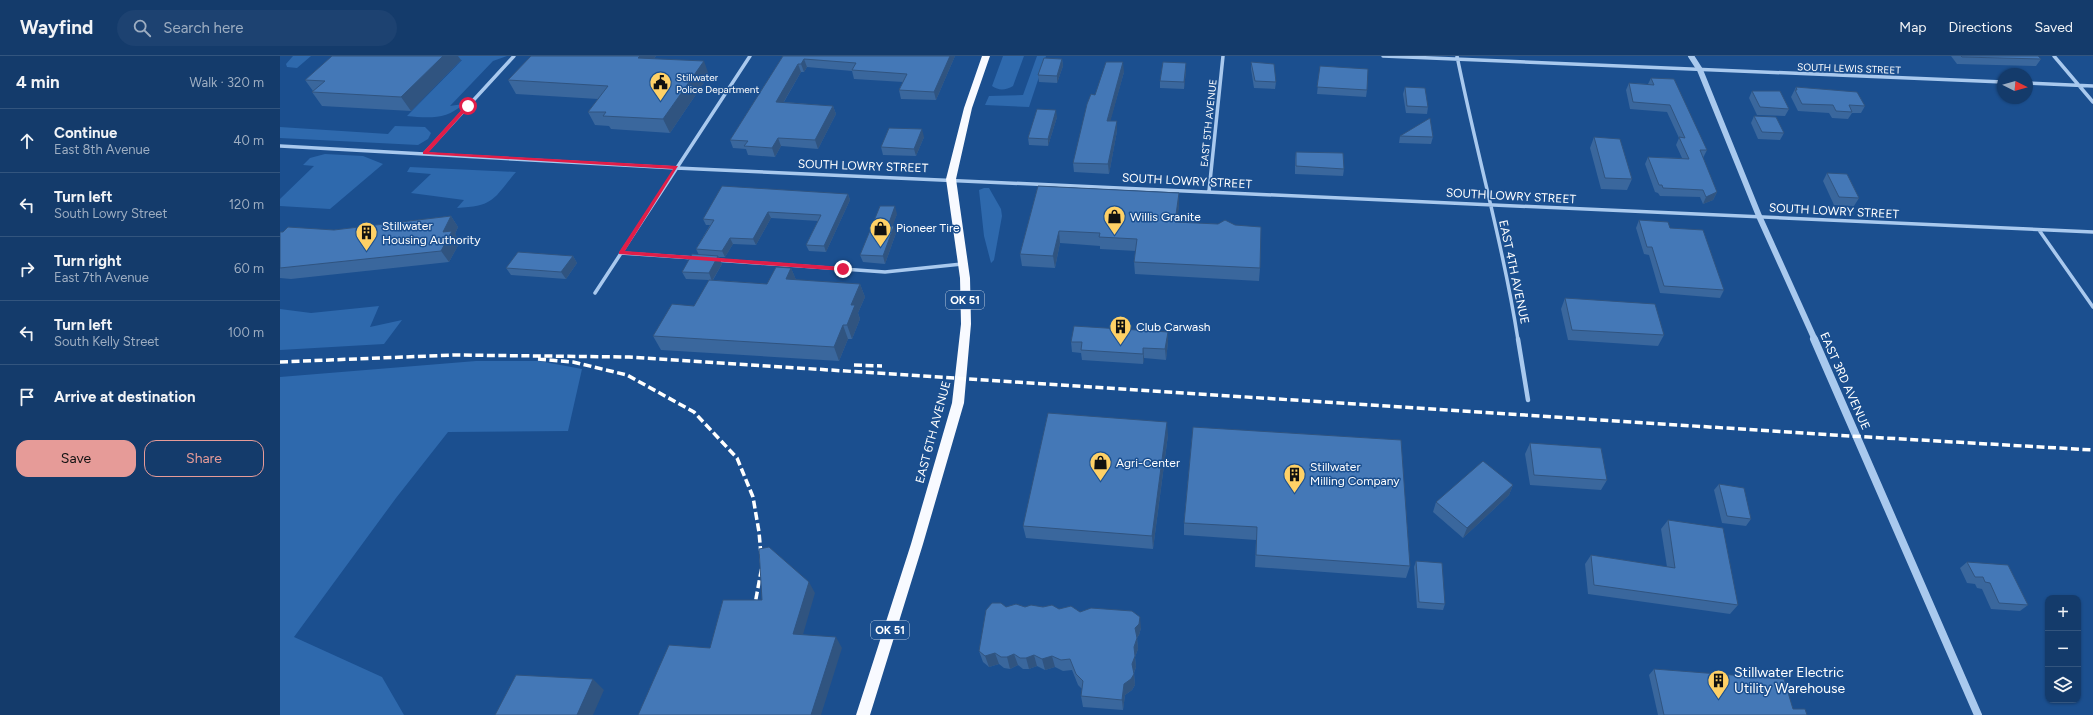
<!DOCTYPE html>
<meta charset="utf-8">
<style>
body{margin:0;font-family:Figtree,sans-serif;background:#1d4271;color:#f1f3f6}
.controls{position:absolute;right:12px;bottom:12px;display:grid;overflow:hidden;border-radius:8px;box-shadow:0 1px 3px #0004}
.controls button{width:36px;height:36px;display:grid;place-items:center;padding:0;border:0;border-bottom:1px solid #33557e;background:#143b6b;color:#f1f3f6;font:20px sans-serif}
.compass{position:absolute;left:1717px;top:12px;width:36px;height:36px;border-radius:50%;background:#143b6b;box-shadow:0 1px 3px #0004;rotate:95deg}
.stop{position:absolute;width:12px;height:12px;margin:-9px;border:3px solid #e11d48;border-radius:50%;background:#fff}
.stop.end{background:#e11d48;border-color:#fff;box-shadow:0 1px 4px #0008}
.list{margin:0;padding:0;list-style:none}
h2{display:flex;justify-content:space-between;align-items:center;height:52px;margin:0;padding:0 16px;font-size:17px}
h2 small{font-size:13px;font-weight:400;color:#9dadc1}
.list li{display:grid;grid-template-columns:26px 1fr auto;gap:12px;align-items:center;box-sizing:border-box;height:64px;padding:0 16px;border-top:1px solid #33557e}
.list b{display:block;font-size:15px;white-space:nowrap}
.list p{margin:0;font-size:13px;white-space:nowrap;color:#9dadc1}
.list em{font-size:13px;font-style:normal;color:#9dadc1}
.actions{display:flex;gap:8px;padding:12px 16px}
.actions a{flex:1;padding:9px 0;border:1px solid #e69b98;border-radius:12px;text-align:center;font-size:14px;color:#e69b98}
.actions .main{background:#e69b98;color:#111}
.icon{flex:none;width:22px;height:22px;fill:none;stroke:currentColor;stroke-width:2;stroke-linecap:round;stroke-linejoin:round}
.map{position:relative;flex:none;width:1813px;height:659px;overflow:hidden}
header{display:flex;align-items:center;gap:24px;box-sizing:border-box;height:56px;padding:0 20px;background:#143b6b;border-bottom:1px solid #33557e}
header strong{font-size:19px}
nav{display:flex;gap:22px;margin-inline-start:auto;font-size:14px}
.search{width:280px;height:36px;background:#1d4271;display:flex;align-items:center;gap:10px;box-sizing:border-box;padding:0 14px;border-radius:22px;color:#9dadc1;font-size:15px}
main{display:flex}
aside{flex:1;background:#143b6b}
.map>svg:first-child{display:block}
</style>
<header>
<strong>Wayfind</strong>
<div class="search"><svg class="icon" aria-label="search" viewBox="0 0 24 24"><circle cx="10" cy="10" r="6"/><path d="M15 15l6 6"/></svg>Search here</div>
<nav><a>Map</a><a>Directions</a><a>Saved</a></nav>
</header>
<main>
<aside>
<h2>4 min<small>Walk · 320 m</small></h2>
<ul class="list">
<li><svg class="icon" aria-label="ahead" viewBox="0 0 24 24"><path d="M12 20V5M6 11l6-6 6 6"/></svg><div><b>Continue</b><p>East 8th Avenue</p></div><em>40 m</em></li>
<li><svg class="icon" aria-label="left" viewBox="0 0 24 24"><path d="M17 20v-9H6M10 6l-5 5 5 5"/></svg><div><b>Turn left</b><p>South Lowry Street</p></div><em>120 m</em></li>
<li><svg class="icon" aria-label="right" viewBox="0 0 24 24"><path d="M7 20v-9h11M14 6l5 5-5 5"/></svg><div><b>Turn right</b><p>East 7th Avenue</p></div><em>60 m</em></li>
<li><svg class="icon" aria-label="left" viewBox="0 0 24 24"><path d="M17 20v-9H6M10 6l-5 5 5 5"/></svg><div><b>Turn left</b><p>South Kelly Street</p></div><em>100 m</em></li>
<li><svg class="icon" aria-label="arrive" viewBox="0 0 24 24"><path d="M6 21V4h12l-3 4 3 4H6"/></svg><div><b>Arrive at destination</b></div></li>
</ul>
<div class="actions"><a class="main">Save</a><a>Share</a></div>
</aside>
<div class="map">
<svg width="1813" height="659" viewBox="0 0 1813 659">
<rect width="100%" height="100%" fill="#1b4f8f"/>
<path fill="#2e69ad" d="M13,0H31L17,12L7,11L6,8Z
M153,0H227L213,5L170,50L183,48C167,64 148,62 127,60L182,4L147,2Z
M723,0H744L733,30C726,34 719,35 712,30Z
M757,0H766L749,51L705,49L709,40L743,39Z
M115,70L145,71L151,77L148,83L138,89L0,82V71L108,78Z
M45,98L83,100L103,108L50,153L0,150V143L34,110L23,109L30,102Z
M130,111L236,116C213,143 215,150 177,152L184,144L131,137L151,118L127,116Z
M704,132H709L721,153L722,160L714,204L711,207L704,180L699,134Z
M99,250L90,271L122,264L104,288L0,294V253L31,257Z
M196,305H259L302,313L288,375L168,376L116,442L14,581L102,621L124,659H0V321Z"/>
<g fill="none" stroke-linecap="round" stroke-linejoin="round">
<path stroke="#a9c9ee" stroke-width="3.5" d="M1103,0L1723,26
M1177,0C1196,95 1223,188 1238,284
M1774,0L1813,46
M1747,27L1813,30
M0,90L396,112L1813,176
M145,97L234,0
M929,135L943,0
M1759,174L1813,251
M341,197L415,202
M435,204L605,216L682,208
M315,237L470,0"/>
<path stroke="#a9c9ee" stroke-width="4.5" d="M1238,283L1248,344"/>
<path stroke="#a9c9ee" stroke-width="6" d="M1411,0L1420,14L1479,160L1535,284"/>
<path stroke="#a9c9ee" stroke-width="8" d="M1534,283L1698,659"/>
<path fill="#f8faff" fill-rule="evenodd" d="M702,0H710L692,52L676,123L690,222L691,268L684,347L643,488L590,659H576L631,488L672,347L681,268L680,222L666,123L684,52Z"/>
<path stroke="#fff" stroke-width="3.5" stroke-dasharray="8 3.5" stroke-linecap="butt" d="M258,303L293,306L347,319L414,356L457,402L473,441L479,476L482,510L475,548
M0,306L174,299L349,301L1553,379L1813,394
M574,309L602,310"/>
</g>
<path fill="#3a679d" d="M251,0H376L374,3L429,19L390,77L331,73L329,70L315,69L308,56L318,43L236,38L228,24Z
M503,0H675L656,44L621,43L619,34L623,26L574,23L572,15L527,11L524,16H521L504,46L553,50L556,58L538,93L501,90L495,101L468,99L466,93L453,92L450,84Z
M1671,0H1758L1761,3L1756,10L1677,8Z
M782,3L783,10L777,27L759,26L758,19Z
M181,4L131,55L42,50L32,36L33,35L25,24Z
M971,6L996,26L995,33L974,32L971,13Z
M1040,10L1087,34L1086,41L1037,38Z
M906,14L904,33L880,32V25Z
M844,16L830,65L837,75L829,118L794,116L793,107L815,39Z
M1371,22L1427,94L1423,102L1437,136L1433,144L1423,148L1420,141L1380,140L1378,137L1375,136L1365,108L1368,101L1402,102L1396,89L1399,82L1387,56L1350,53L1346,34L1349,27L1368,28Z
M1125,31L1148,51L1147,58L1126,57L1123,38Z
M1516,31L1585,50L1581,57H1572L1568,63L1552,62L1549,57L1518,55L1511,41Z
M1472,35L1509,53L1505,60L1477,59L1469,42Z
M1474,60L1504,77L1500,84L1478,83L1471,67Z
M777,61L768,90L749,89L748,82Z
M1120,80L1153,81L1151,88L1119,87Z
M644,81L636,100L603,99L601,91Z
M1314,81L1352,123L1347,134L1321,133L1310,92Z
M1016,96L1064,113L1063,120L1015,118V103Z
M1547,117L1579,142L1574,150L1554,149L1543,125Z
M758,130L899,137V149L897,166L980,212L979,225L855,218L854,206L856,195L820,193V190L780,187L775,212L742,210L740,198Z
M568,138L570,144L546,196L529,195L526,189L538,165L491,162L476,189L453,188L445,201H439L442,208L433,224L487,228L511,212L516,224L580,228L585,241L578,257L580,263L572,283H568L559,305L381,294L373,280L414,250L429,224L406,223L402,216L419,199L416,193L430,169H426L423,163Z
M617,158L612,170L616,177L605,208L583,206L580,199Z
M171,160L178,171L175,178L180,186L169,206L11,223L0,222V176L54,174Z
M1359,164L1444,234L1440,242L1380,237L1369,199L1364,198L1356,172Z
M293,200L297,207L286,223L231,219L226,212Z
M1285,242L1384,279L1378,290L1288,284L1281,253Z
M791,286H888L886,304L864,302L863,308L802,304L801,297L792,296Z
M913,371L1130,510L1126,522L975,511L976,484L904,479V467Z
M888,379L873,493L746,482L743,470Z
M1250,387L1327,424L1321,434L1250,429L1245,398Z
M1439,428L1471,463L1466,470L1442,467L1434,434Z
M1233,429L1229,439L1183,482L1153,456L1156,446Z
M1388,464L1458,549L1450,558L1308,538L1305,508L1311,499L1387,511L1381,473Z
M1136,505L1165,548L1163,554L1137,552L1134,511Z
M1687,506L1748,549L1740,555L1711,553L1702,533L1697,532L1695,528L1687,527L1680,512Z
M726,551H763L800,556L861,572L859,579L857,582L858,593L855,601L856,611L854,617L855,629L852,634L845,639L843,654L803,651L801,640L802,633L798,629L792,614L783,615L775,611L765,614L757,610L749,613H743L738,609L730,613L724,612L719,608L709,611L703,606L699,595Z
M1374,613L1513,653L1527,659H1378L1369,619Z"/>
<path fill="#305480" d="M163,0H178L181,4L131,55L121,41Z
M360,0H376L364,16L358,2Z
M670,0H675L656,44L654,36Z
M524,3L527,11L524,16L521,8Z
M782,3L783,10L777,27V20Z
M424,5L429,19L390,77L383,63Z
M843,6L844,16L828,74L827,65Z
M906,7V14L904,33V26Z
M518,8L521,16L499,54L496,46Z
M553,50L556,58L538,93L535,84Z
M776,54L777,61L768,90V83Z
M837,65V75L829,118L828,108Z
M642,73L644,81L636,100L634,93Z
M498,82L501,90L495,101L492,92Z
M1437,136L1433,144L1423,148L1426,141Z
M899,137V149L896,178L895,166Z
M568,138L570,144L546,196L544,190Z
M615,150L617,158L610,177L608,170Z
M488,156L491,162L476,189L473,183Z
M171,160L178,171L175,178L180,186L169,206L161,195L163,176Z
M614,170L616,177L605,208L603,200Z
M779,175L780,187L775,212L773,200Z
M450,182L453,188L445,201L442,195Z
M293,200L297,207L286,223L281,216Z
M438,200L442,208L432,225L429,217Z
M511,212L517,226L506,223Z
M580,228L585,241L578,257L580,263L572,283L567,269L571,249Z
M563,269L568,283L559,305L554,291Z
M888,276V286L886,304L885,293Z
M863,292L864,302L863,308Z
M887,366L888,379L873,493L872,480Z
M1233,429L1229,439L1183,482L1187,472Z
M529,526L535,537L520,589L513,578Z
M860,561L861,572L859,579L856,583L855,572Z
M556,581L562,592L541,659H531Z
M857,582L858,593L855,601L856,611L853,619L852,608L854,591Z
M715,597L719,608L709,611L705,600Z
M734,598L738,609L730,613L727,601Z
M754,599L757,610L749,613L746,602Z
M772,600L775,611L765,614L762,603Z
M854,618L855,629L852,634L845,639L843,654L842,644L844,628Z
M313,623L324,634L313,659H297Z"/>
<path fill="#4478b7" stroke="#305480" d="M52,0H163L121,41L32,36L45,25L25,24Z
M251,0H360L358,2L424,5L383,63L323,60L326,56H308L328,30L228,24Z
M503,0H670L654,36L619,34L627,18L572,14L576,7L524,3L521,8H518L496,46L553,50L535,84L498,82L492,92L464,90L468,85L450,84Z
M1681,0H1758L1761,3L1682,1Z
M764,2L782,3L777,20L758,19Z
M826,6H843L827,65H837L828,108L793,107L807,48L811,38L815,39Z
M883,6L906,7L904,26L880,25Z
M971,6L994,8L996,26L975,25Z
M1040,10L1088,13L1087,34L1037,31Z
M1371,22L1394,23L1427,94H1420L1437,136L1426,141L1423,134L1383,132L1382,129H1379L1368,101L1409,103L1399,81L1405,82L1390,49L1353,46L1349,27L1374,29Z
M1125,31L1145,32L1148,51L1127,50Z
M1516,31L1577,36L1585,50L1569,49L1572,56L1556,55L1553,49L1522,48L1515,34H1517Z
M1472,35H1500L1509,53L1480,51Z
M757,53L776,54L768,83L748,82Z
M1474,60L1496,61L1504,77L1482,76Z
M1150,62L1153,81L1120,80Z
M609,72L642,73L634,93L601,91Z
M1314,81L1340,83L1352,123L1325,122Z
M1016,96L1063,97L1064,113L1016,110Z
M1547,117L1567,118L1579,142L1559,141Z
M442,130L568,138L544,190L526,189L541,159L488,156L473,183L450,182L442,195L416,193L434,164L423,163Z
M758,130L899,137L895,166L938,168L945,164L955,169L981,171L980,212L854,206L857,183L819,181L820,177L779,175L773,200L740,198Z
M600,150H615L608,170H614L603,200L580,199Z
M171,160L163,176L172,175L161,195L0,212V176H3L8,171L54,174Z
M1359,164L1388,166L1390,172L1423,174L1444,234L1384,230L1372,191H1367Z
M238,196L293,200L281,216L226,212Z
M412,198L438,200L429,217L402,216Z
M496,211L511,212L506,223L580,228L571,249H575L567,269H563L554,291L373,280L392,248L414,250L429,224L487,228Z
M1285,242L1375,248L1384,279L1292,274Z
M794,270L888,276L885,293L863,292V298L801,294L802,286H791Z
M768,357L887,366L872,480L743,470Z
M913,371L1121,384L1130,510L976,499L977,471L904,467Z
M1250,387L1321,392L1327,424L1254,419Z
M1203,405L1233,429L1187,472L1156,446Z
M1439,428L1464,432L1471,463L1447,460Z
M1388,464L1443,472L1458,549L1314,529L1311,499L1395,512Z
M489,491L529,526L513,578L556,581L531,659H358L389,589L430,592L443,544H482L479,493Z
M1136,505L1162,507L1165,548L1139,546Z
M1687,506L1728,509L1748,549L1719,547L1710,527L1705,526L1703,521H1695Z
M712,547H721L726,551L736,548L745,551L751,549L763,551L772,549L779,553L791,550L800,556L811,552L852,555L860,561L859,568L855,572L857,582L854,591L855,600L852,608L854,618L851,623L844,628L842,644L801,640L803,625L796,618L790,603L781,604L772,600L762,603L754,599L746,602H740L734,598L727,601H721L715,597L705,600L699,595L706,554Z
M1374,613L1504,623L1513,653H1525L1527,659H1384Z
M236,619L313,623L297,659H215Z"/>
<path fill="#e11d48" d="M186,49L190,50L149,96L398,110L345,195L563,211L566,213L563,215L339,198V196L393,113L143,98V96Z"/>
<defs>
<symbol id="civic-pin" viewBox="-11 -11 22 30"><path d="M0 17L-7.5 6A9.5 9.5 0 1 1 7.5 6Z" fill="#ffd166" stroke="#1b4f8f"/><path d="M-.6-6.5H3V-4.5H.6V-3L4-1V1h2V6H-6V1h2V-1L-.6-3ZM-1.2 2.5V6h2.4V2.5Z" fill="#111"/></symbol>
<symbol id="shop-pin" viewBox="-11 -11 22 30"><path d="M0 17L-7.5 6A9.5 9.5 0 1 1 7.5 6Z" fill="#ffd166" stroke="#1b4f8f"/><path d="M-5-2.5h2.3a2.7 3.5 0 0 1 5.4 0H5L5.5 6h-11ZM-1.5-2.5h3a1.5 2.3 0 0 0-3 0Z" fill="#111"/></symbol>
<symbol id="building-pin" viewBox="-11 -11 22 30"><path d="M0 17L-7.5 6A9.5 9.5 0 1 1 7.5 6Z" fill="#ffd166" stroke="#1b4f8f"/><path d="M-4-6H4V6H1V3H-1V6H-4ZM-2.5-4.3h1.7v1.8h-1.7ZM.8-4.3h1.7v1.8H.8ZM-2.5-1h1.7V.8h-1.7ZM.8-1h1.7V.8H.8Z" fill="#111"/></symbol>
</defs>
<g fill-rule="evenodd">
<use href="#civic-pin" x="368" y="14" width="25" height="34"/>
<use href="#shop-pin" x="822" y="148" width="25" height="34"/>
<use href="#shop-pin" x="588" y="160" width="25" height="34"/>
<use href="#building-pin" x="74" y="164" width="25" height="34"/>
<use href="#building-pin" x="828" y="258" width="25" height="34"/>
<use href="#shop-pin" x="808" y="394" width="25" height="34"/>
<use href="#building-pin" x="1002" y="406" width="25" height="34"/>
<use href="#building-pin" x="1426" y="612" width="25" height="34"/>
</g>
<g text-anchor="middle" stroke-width="3" stroke-linejoin="round" paint-order="stroke">
<g font-size="10" fill="#fff" stroke="#1b4f8f">
<text transform="translate(1569 12) rotate(2)" y="4">SOUTH LEWIS STREET</text>
<text transform="translate(928 67) rotate(-84)" y="4">EAST 5TH AVENUE</text>
</g>
<g font-size="10" fill="#fff" stroke="#1b4f8f" text-anchor="start">
<text x="396" y="25">Stillwater<tspan x="396" dy="12">Police Department</tspan></text>
</g>
<g fill="#1b4f8f" stroke="#bbcadd" stroke-width="1">
<rect x="666" y="235" width="38" height="18" rx="3"/>
<rect x="591" y="565" width="38" height="18" rx="3"/>
</g>
<g font-size="11" font-weight="bold" fill="#fff">
<text x="685" y="248">OK 51</text>
<text x="610" y="578">OK 51</text>
</g>
<g font-size="12" fill="#fff" stroke="#1b4f8f">
<text transform="translate(583 110) rotate(2)" y="4">SOUTH LOWRY STREET</text>
<text transform="translate(907 125) rotate(3)" y="4">SOUTH LOWRY STREET</text>
<text transform="translate(1231 140) rotate(3)" y="4">SOUTH LOWRY STREET</text>
<text transform="translate(1554 155) rotate(3)" y="4">SOUTH LOWRY STREET</text>
<text transform="translate(1234 216) rotate(78)" y="4">EAST 4TH AVENUE</text>
<text transform="translate(1565 325) rotate(66)" y="4">EAST 3RD AVENUE</text>
<text transform="translate(653 376) rotate(-75)" y="4">EAST 6TH AVENUE</text>
</g>
<g font-size="12" fill="#fff" stroke="#1b4f8f" text-anchor="start">
<text x="850" y="165">Willis Granite</text>
<text x="102" y="174">Stillwater<tspan x="102" dy="14">Housing Authority</tspan></text>
<text x="616" y="176">Pioneer Tire</text>
<text x="856" y="275">Club Carwash</text>
<text x="836" y="411">Agri-Center</text>
<text x="1030" y="415">Stillwater<tspan x="1030" dy="14">Milling Company</tspan></text>
</g>
<g font-size="14" fill="#fff" stroke="#1b4f8f" text-anchor="start">
<text x="1454" y="621">Stillwater Electric<tspan x="1454" dy="16">Utility Warehouse</tspan></text>
</g>
</g>
</svg>
<div class="controls">
<button>+</button>
<button>−</button>
<button><svg class="icon" aria-label="layers" viewBox="0 0 24 24"><path d="M12 4l9 5-9 5-9-5zM3 14l9 5 9-5"/></svg></button>
</div>
<svg class="compass" viewBox="-18 -18 36 36"><path d="M0-13l5 13h-10z" fill="#e53935"/><path d="M0 13l5-13h-10z" fill="#9dadc1"/></svg>
<div class="stop" style="left:188px;top:50px"></div>
<div class="stop end" style="left:563px;top:213px"></div>
</div>
</main>
